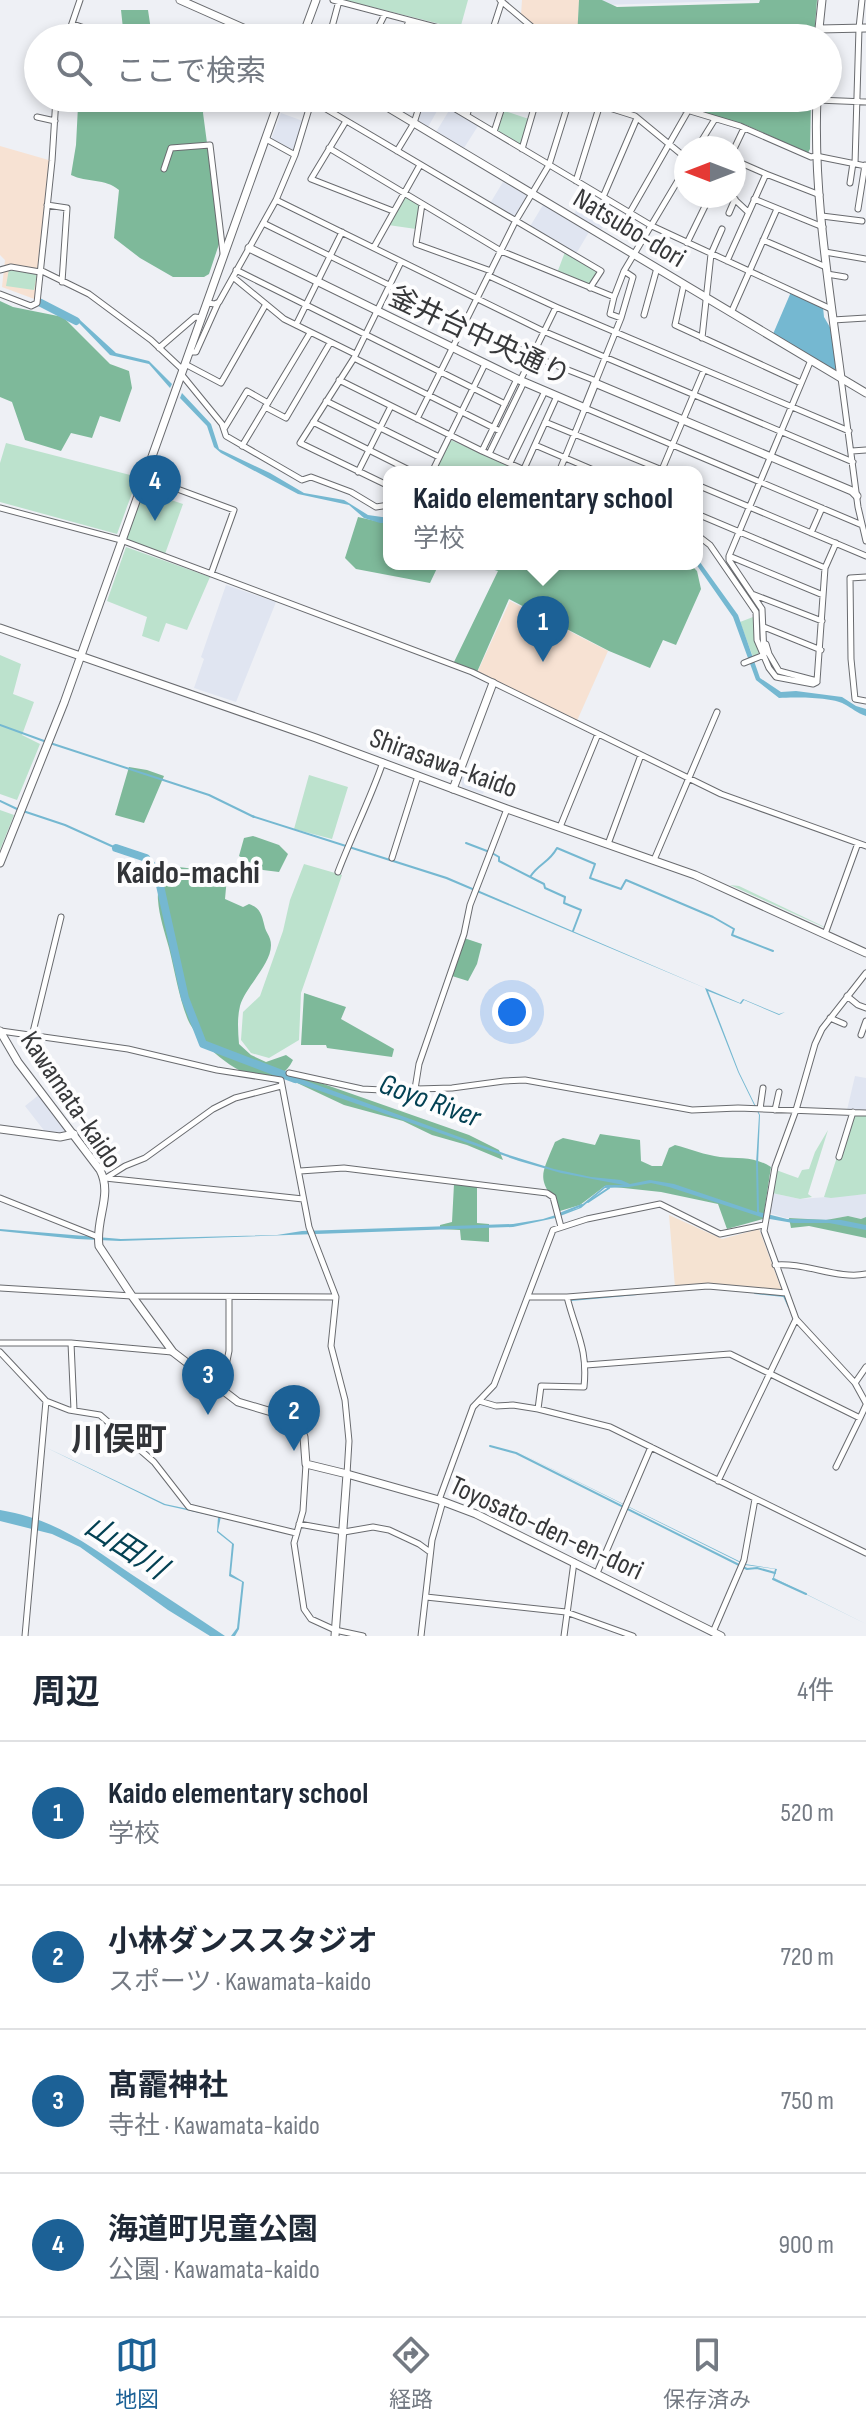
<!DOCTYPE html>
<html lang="ja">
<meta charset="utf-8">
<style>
body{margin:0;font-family:"Sofia Sans Condensed","Noto Sans JP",sans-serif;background:#f2f2f3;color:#1f2937}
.compass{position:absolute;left:674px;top:136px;width:72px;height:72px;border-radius:50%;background:#fff;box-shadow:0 4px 12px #0003;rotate:270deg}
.you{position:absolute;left:512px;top:1012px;width:28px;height:28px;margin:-20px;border:6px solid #fff;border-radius:50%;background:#1a73e8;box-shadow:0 0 0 12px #1a73e833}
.badge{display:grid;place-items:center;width:52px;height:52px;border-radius:50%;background:#1c6196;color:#fff;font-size:26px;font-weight:700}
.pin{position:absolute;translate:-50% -66px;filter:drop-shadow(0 2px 4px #0008)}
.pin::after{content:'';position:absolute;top:42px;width:28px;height:24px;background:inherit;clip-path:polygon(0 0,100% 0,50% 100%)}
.popup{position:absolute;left:383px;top:466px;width:320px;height:104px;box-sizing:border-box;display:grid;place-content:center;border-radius:16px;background:#fff;filter:drop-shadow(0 2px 6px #0005);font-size:26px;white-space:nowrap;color:#747a83}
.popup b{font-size:30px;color:#1f2937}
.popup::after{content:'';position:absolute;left:50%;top:100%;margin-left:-16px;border:16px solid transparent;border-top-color:#fff}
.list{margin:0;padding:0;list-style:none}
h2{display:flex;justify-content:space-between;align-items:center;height:104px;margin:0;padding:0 32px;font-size:34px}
h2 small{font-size:26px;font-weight:400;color:#747a83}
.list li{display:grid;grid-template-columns:52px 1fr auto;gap:24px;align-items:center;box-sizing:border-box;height:144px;padding:0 32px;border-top:2px solid #e0e1e3}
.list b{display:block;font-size:30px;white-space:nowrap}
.list p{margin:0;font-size:26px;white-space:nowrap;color:#747a83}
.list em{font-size:26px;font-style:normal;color:#747a83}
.icon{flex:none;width:44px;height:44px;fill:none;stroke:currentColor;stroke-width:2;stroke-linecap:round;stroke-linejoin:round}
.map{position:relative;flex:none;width:866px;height:1636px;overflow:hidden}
.search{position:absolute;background:#fff;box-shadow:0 4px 12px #0003;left:24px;right:24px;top:24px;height:88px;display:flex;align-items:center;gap:20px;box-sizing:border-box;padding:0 28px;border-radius:44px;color:#747a83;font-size:30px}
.sheet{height:680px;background:#fff}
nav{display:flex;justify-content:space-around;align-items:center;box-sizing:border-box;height:112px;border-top:2px solid #e0e1e3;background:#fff;font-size:22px;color:#747a83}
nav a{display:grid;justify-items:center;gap:4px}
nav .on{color:#1c6196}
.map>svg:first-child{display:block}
</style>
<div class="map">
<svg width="866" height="1636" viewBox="0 0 866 1636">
<rect width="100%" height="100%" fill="#eef0f5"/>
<path fill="#e0e5f1" d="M603,0H759L603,5Z
M425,98H431L441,104L428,127L417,121Z
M450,109L478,126L464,148L436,132Z
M281,113L303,121L294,152L271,140Z
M503,182L526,195L527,199L516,218L512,219L489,205Z
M581,203L608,220L600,231L574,214Z
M543,205L589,232L576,254L529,228Z
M226,585L276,602L236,702L194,688L204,659L201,657Z
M465,769L489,777L483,794L462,787L461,780Z
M855,1076L866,1078V1111L847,1110Z
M40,1094L66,1129L61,1134L46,1133L25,1106Z
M772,1193L800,1199L866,1194V1217L861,1219L848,1216L827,1220L786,1218L769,1213Z"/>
<path fill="#f5e3d2" d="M669,1215L722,1239L759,1229L782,1291L675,1287Z"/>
<path fill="#f7e2d3" d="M522,0H579L578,38H550L521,15Z
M0,146L52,161L37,300L2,287L5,260L0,255Z
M510,601L608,651L576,723L477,673Z"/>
<path fill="#bce2cd" d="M344,0H468L460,29Z
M502,110L529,119L521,146L496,132Z
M403,197H406L421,205L416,229L388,225Z
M565,252L597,272L589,285L557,273Z
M9,269L37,274L34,290L6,286Z
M451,440L519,471V472H435Z
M6,443L138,477L117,534L0,502V463Z
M144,491L183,504L165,554L126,539Z
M126,547L210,577L187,630L166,623L159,642L142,636L147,617L107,601Z
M753,617L755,642L759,653L753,657L740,622Z
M0,655L21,664L13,694L34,702L22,735L40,744L17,800L0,794Z
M309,775L348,787L332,839L294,829Z
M0,810L14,815L0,850Z
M304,864L342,875L301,993L299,1040L269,1058L251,1053L241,1040L243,1012L260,996L283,931L290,900Z
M730,885L739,886L835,932L830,930Z
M854,1115H866V1194L831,1198L824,1197L837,1157L842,1158Z
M828,1130L808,1194L812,1197L800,1199L772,1193L776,1170L798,1178L802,1170L809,1169L815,1152Z"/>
<path fill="#7eb99a" d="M579,0H602L617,7L759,3L760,0H817L814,38H577Z
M121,10H148L152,37L155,38H124Z
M81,98H205L203,113L220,241L209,274L204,277H173L140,258L114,238L119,190C105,178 87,183 71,175L76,145L78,106Z
M655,98H811L810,149L808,153L746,125Z
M0,301L13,307L63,317L110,364L129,371L132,388L120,422L100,416L92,438L71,433L61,451L25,440L12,402L0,397Z
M358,517L389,524V564H439L430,583L356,569L345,558Z
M475,564H690L697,571L701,589L676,645L663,640L650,668L609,651L509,599L477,672L454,662L498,571Z
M129,767L147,770L164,776L144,823L115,815Z
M253,836L279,845L288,854L279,872L263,870L239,856L244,838Z
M170,866L212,871L227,877L225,899L243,907L249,904C261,908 262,916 265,928C266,932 269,935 270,939C277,960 245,986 240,1006C237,1018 238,1031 239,1044L251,1055L266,1062L286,1055L293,1060C270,1108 201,1049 188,1020C179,998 175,972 169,948C165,933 159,916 158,900C157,891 161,880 163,870Z
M464,938L482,944L477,964L468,981L452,976Z
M304,993L346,1007L341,1019L394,1049L392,1057L327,1048L326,1045H301Z
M298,1075L469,1135L499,1150L503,1160L467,1145L432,1135L403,1121L344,1105L295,1082Z
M600,1134L640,1140L641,1161L652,1166H662L669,1148L675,1145C690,1149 705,1155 720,1157C739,1159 754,1156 771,1167L763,1219L727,1229L718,1204L661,1192L605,1186L580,1205L560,1211C538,1176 539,1180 555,1142L563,1138L595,1145Z
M454,1184L477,1187V1223L489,1224V1242L461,1240L460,1230L440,1229V1225L452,1222Z
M848,1216L861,1219L866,1217V1238L809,1226L791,1228L789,1218L826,1220Z"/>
<path fill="#75b8d1" d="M791,292L823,307L824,317L831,329L837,368L833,370L773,334Z
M68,315L80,320L116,353L149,361L172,384L170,388L149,364L110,355L79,323L66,318Z
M182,393L211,424L219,449L270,473L304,493L344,500L368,515L389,518V523H380L364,518L349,505L298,494L221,453L214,447L207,426L180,398Z
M697,558L738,615L760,678L781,692L796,691L842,697L856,706L866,709V716C857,713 852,708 844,704C832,697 793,697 779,698L756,680L733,617L696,564Z
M252,815L447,877L740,1003L743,999L779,1014L785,1012L821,1025L785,1012L779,1015L744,1000L741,1004L708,991L739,1072L760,1115L758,1164L759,1212L787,1219L841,1220L866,1225V1230L829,1223H793L764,1218L669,1187L651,1183L629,1187L605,1188L581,1208L555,1218L513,1227L120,1241L77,1239L0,1231V1229L121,1239L277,1235L302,1231L513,1224L543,1219L578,1208L606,1185H624L561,1173L519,1161L286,1079L290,1075L506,1154L554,1169L591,1177L621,1180L630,1184L650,1180L674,1184L757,1212L756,1164L759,1115L738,1072L705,988L446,879L252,817Z
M493,1444L516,1451L745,1564L777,1569L774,1578L866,1624L773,1578L775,1569L745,1565L516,1451Z
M45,1447L165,1504L221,1516L218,1531L234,1544L231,1574L244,1582L239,1629L235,1636H231L237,1628L242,1582L229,1576L232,1544L217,1532L218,1517L164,1505Z
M0,1510C59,1520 89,1546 137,1578C167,1597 196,1617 225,1636H210L168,1610L80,1547L52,1534L0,1521Z"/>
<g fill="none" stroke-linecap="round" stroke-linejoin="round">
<path stroke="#75b8d1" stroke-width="2" d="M0,725L44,741
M50,743L209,795L254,817
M0,801L17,809
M23,811L65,825L116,848
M466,843L487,851
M492,853L499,857V861L544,884L545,888L565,897L564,903L581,910L573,931
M530,877C539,863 549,863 557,848L595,864L590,878L621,889L626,880L713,917L734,929L732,935L773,951
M588,1202L609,1188
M562,1213L582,1205
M755,1293L784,1296L789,1307
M571,1300L637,1294
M490,1446L516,1453L747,1569L757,1568L775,1573
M773,1579L806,1594"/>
<path stroke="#75b8d1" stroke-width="8" d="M39,302L76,321
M116,848L146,858L157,872L185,998L203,1044L295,1079"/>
<defs>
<path id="minor" d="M333,0L477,38
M500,0L545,38
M73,24L113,38
M67,38L80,0
M329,38L339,1
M373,38L385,14
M402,38L409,21
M440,38L443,30
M490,38L502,1
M522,38L527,24
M437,98L652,226L831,309
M647,98L740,126L811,157L816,156L866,166
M311,100L601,271L590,288
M817,100L866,102
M600,105L635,116L686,158
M467,115L472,98
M37,117L55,121
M346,121L311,179L393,211
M494,132L505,98
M266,139L295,155L312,99
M329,148L501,251L614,297L624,271L686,167
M697,148L715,119
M522,149L537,98
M734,149L744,128
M397,151L414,123L422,98
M855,164L859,28L862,0
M164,169L171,148L210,145L223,253
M766,174L820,195
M576,181L602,98
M850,183L853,163
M731,196L748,212
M603,197L637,118
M754,199L823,227
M276,200L543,331L853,462
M422,204L416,244L491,271
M47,205L67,208L62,282
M858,209L865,165
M729,213L735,199
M629,214L688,111
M822,216L862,221
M263,223L535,357L596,381
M763,240L826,267
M687,243L710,196
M374,247L420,165
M825,252L866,259
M727,261L766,174L734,160
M0,270L11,267L40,272
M40,270L89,294L151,340L183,370
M236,270L505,404
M827,274L845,277
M489,276L556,307L849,431
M233,277L284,319L355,354
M684,284L675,325L801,383
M0,294L31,306L37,303L52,161L56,98
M614,297L610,314L621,318
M207,303L215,304L219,302L276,200L295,155
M731,313L777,209
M644,315L657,268
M833,320L866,318
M296,325L342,232
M702,338L711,254L722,229
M159,348L195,317L202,318
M189,352H196L218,303
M354,358L500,431
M185,364L221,383L266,304
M182,375L222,424L226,436L302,480L311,477L351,492L376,507L389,505
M841,378L858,507L866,541
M339,380L482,451L529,472
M520,381L556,307
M595,383L621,318L633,277L624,271
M326,401L439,457
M265,407L286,418L330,343
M417,419L515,222L549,165L570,98
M313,422L413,472
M545,422L667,472
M224,429L247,391L268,403
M535,445L598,472
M242,446L310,333
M482,451L517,379
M852,451L866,450
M489,454L524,382
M510,463L545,391
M523,471L557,396
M358,472L391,406
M432,472L485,364
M559,472L585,408L862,525
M661,472L704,370
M145,477L234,510L211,574
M697,485L866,556
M389,486L300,443L354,358L401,262
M0,508L121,540L472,672L721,794L866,846
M697,514L825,568
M811,533L822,508
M697,535L710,545L756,612L757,640L769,668L776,677L813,684L817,682
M729,556L823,595
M866,577L850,578L851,659L855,699L866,701
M752,594L822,621
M764,627L821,650
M766,644L769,654L779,671L817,681L825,568L836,543
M744,663L764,655L762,609L729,560V556L811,360
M560,827L598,734
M608,844L641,755
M392,858L418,776
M654,860L717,712
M338,872C352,835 370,800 383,762
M825,934L858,843
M866,973L822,1029L815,1044L796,1110L775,1167L764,1231L796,1319L855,1383L866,1403
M847,996L858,1005L866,1008
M830,1018L844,1024
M1,1031L128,1049L217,1070L281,1080L309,1227L336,1297L331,1346L345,1400L349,1441L347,1474
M861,1035L866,1021
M32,1036L61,917
M289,1073L362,1089L382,1090L452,1088L504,1081L525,1080L692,1110L738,1108L866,1113
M415,1089L419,1064L464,934L470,905L507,809
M760,1109L763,1088
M775,1110L779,1092
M839,1157L853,1112
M300,1171L344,1168L547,1193L553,1197L561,1227
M105,1178L303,1199
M106,1178L125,1166L145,1158L213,1109L235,1098L281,1086
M0,1198L98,1237
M775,1265C804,1262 839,1280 866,1274
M0,1288L132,1296L336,1297
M529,1297H567L708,1286L786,1293
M0,1343H71L172,1352
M71,1343L74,1410
M0,1352L46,1401L69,1410L100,1415L154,1462L189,1507L296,1533
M586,1365L730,1354L860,1418L866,1405
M855,1383L866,1367
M221,1390L229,1351V1297
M479,1401L496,1406L513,1405L538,1409L610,1427L866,1553
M538,1409L541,1386L584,1387C588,1348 576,1333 567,1297
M306,1464L303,1511L294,1543L304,1609L311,1619L335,1630L363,1636
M836,1467L860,1418
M718,1481L796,1319
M439,1500L473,1407L494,1385L553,1230L587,1219L660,1204L720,1234L764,1225
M299,1524L344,1532L373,1527L389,1530L419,1544L430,1552
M597,1573L651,1447
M426,1597L566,1612L633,1636
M713,1632L744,1560L755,1499
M25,1636L46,1401
M421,1636L432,1540L443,1501
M564,1636L574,1562"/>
<path id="tertiary" d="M180,0L266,38
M819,29L866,28
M818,38L822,0
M372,98L866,393
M817,98C813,192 829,286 841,378
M249,248L517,379L585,408L595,383L852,491L857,496
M453,789L493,683
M0,1129L60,1137L74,1134
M347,1474L439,1500L476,1514L721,1636"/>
<path id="secondary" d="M302,38L316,0
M0,628L316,738L507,809L695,875L866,953
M0,863L64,703L280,98
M0,1031L18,1062L100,1170C113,1195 95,1219 99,1246L132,1296L173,1352L238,1402L285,1416L298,1423L304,1437L306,1464L347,1474L335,1636"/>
</defs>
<use href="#minor" stroke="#696b6f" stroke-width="7"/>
<use href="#tertiary" stroke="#696b6f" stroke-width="9"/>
<use href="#secondary" stroke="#696b6f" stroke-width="9"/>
<use href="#minor" stroke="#fff" stroke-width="5"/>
<use href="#tertiary" stroke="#fff" stroke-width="7"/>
<use href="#secondary" stroke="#fff" stroke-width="7"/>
</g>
<g text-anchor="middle" stroke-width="8" stroke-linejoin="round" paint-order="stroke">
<g font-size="28" fill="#37383a" stroke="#fdfdfe">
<text transform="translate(630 227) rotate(31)" y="10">Natsubo-dori</text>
<text transform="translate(480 335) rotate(25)" y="10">釜井台中央通り</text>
<text transform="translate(444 762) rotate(20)" y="10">Shirasawa-kaido</text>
<text transform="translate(72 1099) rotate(56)" y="10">Kawamata-kaido</text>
<text transform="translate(547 1527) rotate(25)" y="10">Toyosato-den-en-dori</text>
</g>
<g font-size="30" font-style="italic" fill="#034153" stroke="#fdfdfe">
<text transform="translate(430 1100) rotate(20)" y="10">Goyo River</text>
<text transform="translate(126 1547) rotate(33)" y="10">山田川</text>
</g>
<g font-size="32" font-weight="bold" fill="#323438" stroke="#fdfdfe">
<text x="188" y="883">Kaido-machi</text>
<text x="119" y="1450">川俣町</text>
</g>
</g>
</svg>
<svg class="compass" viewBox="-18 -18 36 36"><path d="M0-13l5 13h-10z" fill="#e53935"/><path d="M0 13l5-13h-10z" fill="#747a83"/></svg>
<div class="you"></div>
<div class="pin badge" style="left:543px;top:662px">1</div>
<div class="popup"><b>Kaido elementary school</b>学校</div>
<div class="pin badge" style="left:294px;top:1451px">2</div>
<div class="pin badge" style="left:208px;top:1415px">3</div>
<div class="pin badge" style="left:155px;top:521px">4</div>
<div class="search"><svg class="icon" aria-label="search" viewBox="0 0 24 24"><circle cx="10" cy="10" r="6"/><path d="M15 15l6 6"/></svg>ここで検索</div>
</div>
<section class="sheet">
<h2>周辺<small>4件</small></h2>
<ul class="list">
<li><span class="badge">1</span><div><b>Kaido elementary school</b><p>学校</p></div><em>520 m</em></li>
<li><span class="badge">2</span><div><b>小林ダンススタジオ</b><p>スポーツ · Kawamata-kaido</p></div><em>720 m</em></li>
<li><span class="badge">3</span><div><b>髙靇神社</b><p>寺社 · Kawamata-kaido</p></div><em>750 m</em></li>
<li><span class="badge">4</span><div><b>海道町児童公園</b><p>公園 · Kawamata-kaido</p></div><em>900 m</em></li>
</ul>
</section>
<nav>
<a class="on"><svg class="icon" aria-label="map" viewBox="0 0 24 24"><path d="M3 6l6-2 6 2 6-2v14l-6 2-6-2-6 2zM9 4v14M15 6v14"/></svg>地図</a>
<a><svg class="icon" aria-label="directions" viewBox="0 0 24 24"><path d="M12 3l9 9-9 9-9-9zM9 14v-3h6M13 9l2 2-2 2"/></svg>経路</a>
<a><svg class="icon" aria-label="saved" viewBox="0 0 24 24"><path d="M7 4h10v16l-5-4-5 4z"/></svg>保存済み</a>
</nav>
